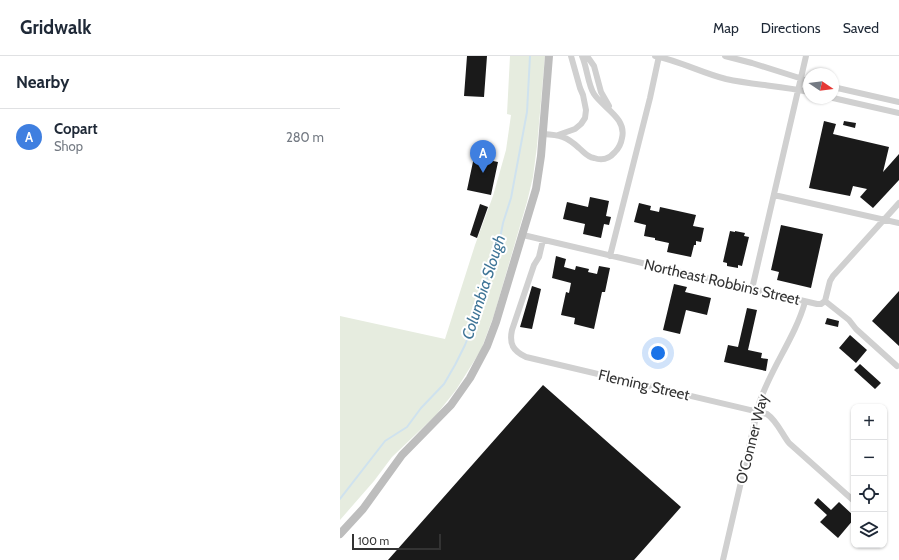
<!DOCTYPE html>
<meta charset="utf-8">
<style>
body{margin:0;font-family:Cabin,sans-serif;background:#f6f6f7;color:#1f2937}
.controls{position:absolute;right:12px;bottom:12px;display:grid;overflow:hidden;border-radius:8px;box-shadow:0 1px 3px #0004}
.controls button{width:36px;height:36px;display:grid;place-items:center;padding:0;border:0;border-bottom:1px solid #e0e1e3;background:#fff;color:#1f2937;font:20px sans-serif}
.compass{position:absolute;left:463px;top:12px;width:36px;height:36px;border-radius:50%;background:#fff;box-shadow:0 1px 3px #0004;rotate:103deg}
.scale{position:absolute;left:12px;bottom:10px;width:89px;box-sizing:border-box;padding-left:4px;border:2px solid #333;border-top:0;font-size:11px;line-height:14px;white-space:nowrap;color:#333;-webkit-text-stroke:3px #fff;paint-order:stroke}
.you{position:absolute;left:318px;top:297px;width:14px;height:14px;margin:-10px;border:3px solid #fff;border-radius:50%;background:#1a73e8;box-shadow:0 0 0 6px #1a73e833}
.badge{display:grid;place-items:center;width:26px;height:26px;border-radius:50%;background:#db2777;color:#fff;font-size:13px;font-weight:700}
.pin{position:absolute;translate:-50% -33px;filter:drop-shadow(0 1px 2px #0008)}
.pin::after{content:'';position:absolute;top:21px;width:14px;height:12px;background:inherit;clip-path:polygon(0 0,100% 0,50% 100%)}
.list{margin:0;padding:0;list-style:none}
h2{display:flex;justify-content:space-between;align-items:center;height:52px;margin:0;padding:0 16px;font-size:17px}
h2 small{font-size:13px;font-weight:400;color:#747a83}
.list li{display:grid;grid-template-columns:26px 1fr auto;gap:12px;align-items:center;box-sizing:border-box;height:56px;padding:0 16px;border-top:1px solid #e0e1e3}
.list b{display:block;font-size:15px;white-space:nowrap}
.list p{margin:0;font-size:13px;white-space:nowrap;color:#747a83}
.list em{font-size:13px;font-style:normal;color:#747a83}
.icon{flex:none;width:22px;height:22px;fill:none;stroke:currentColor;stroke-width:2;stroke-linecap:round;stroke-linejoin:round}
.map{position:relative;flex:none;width:559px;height:504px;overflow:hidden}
header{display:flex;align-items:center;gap:24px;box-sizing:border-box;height:56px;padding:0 20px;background:#fff;border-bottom:1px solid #e0e1e3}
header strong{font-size:19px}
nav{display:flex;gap:22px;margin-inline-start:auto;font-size:14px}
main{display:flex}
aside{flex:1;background:#fff}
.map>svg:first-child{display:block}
</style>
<header>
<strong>Gridwalk</strong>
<nav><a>Map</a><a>Directions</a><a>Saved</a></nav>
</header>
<main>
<aside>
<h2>Nearby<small></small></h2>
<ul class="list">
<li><span class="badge" style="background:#3f7fe0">A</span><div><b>Copart</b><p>Shop</p></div><em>280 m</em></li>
</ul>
</aside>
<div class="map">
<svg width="559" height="504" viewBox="0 0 559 504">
<rect width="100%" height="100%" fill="#fff"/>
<path fill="#e6ecdf" d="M170,0H205L197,90L193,121L187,146L154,259L141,294L116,334L96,359L52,401L34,425L0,464V260L105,283L135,189L153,140L166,94L171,59L167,58Z"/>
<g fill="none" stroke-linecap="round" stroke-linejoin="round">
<path stroke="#cfe2ee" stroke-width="2" d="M0,443L45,385L67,371L81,352L104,328L115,309L125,289L137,259L142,235L157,198L163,167L171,142L187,56L190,0"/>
</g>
<path fill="#1a1a1a" d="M127,0H147L144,41L124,40Z
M484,65L496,68L493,78L549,91L543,116L559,98V124L533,152L520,141L527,133L513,130L510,140L469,132Z
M504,65L516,67L515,72L503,69Z
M134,101L158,106L151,139L127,134Z
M250,141L269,145L266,160L271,161L269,169L264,168L261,182L243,178L245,168L223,163L227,146L248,151Z
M299,147L311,150L310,154L319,156L320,151L356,159L353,170L364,172L361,186L356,185V189H354L351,201L327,196L329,187L315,184V182L304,180L306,169L294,166Z
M140,148L148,151L137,182L130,179Z
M441,169L483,178L471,232L437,224L439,216L431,214Z
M390,175L395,176V175L405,177L404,180L409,181L402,210L398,209V212L387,210V207L383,206Z
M216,200L226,203L224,211L235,214L236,210L249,213L248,216L257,218L259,210L270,212L265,236H262L254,273L234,268L235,262L221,259L226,236L229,237L231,227L212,222Z
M334,228L347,231L345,236L371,242L367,259L346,254L340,278L323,274Z
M192,230L201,233L192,273L180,271Z
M559,235V290L532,265Z
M407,252L417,254L408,294L422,297L421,302L428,303L426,315L384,306L388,289L398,291Z
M487,262L499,265L498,271L485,268Z
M510,279L527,294L516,307L499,292Z
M520,308L541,327L535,333L514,314Z
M203,329L341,451L294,504H48Z
M478,442L491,454L499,446L514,460V463L498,482L480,466L487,459L474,447Z"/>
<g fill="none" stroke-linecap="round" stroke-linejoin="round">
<path stroke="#d0d0d0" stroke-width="6" d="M247,0L254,10L261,36L269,50
M315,0C340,5 362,17 386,23C413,29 442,30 469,36
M385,0L412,7L469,25
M493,31L559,46
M493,42L559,57
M203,78C220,79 226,80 239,92C244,96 247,101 254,102C263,105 269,103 275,96C279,92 281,88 282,82C287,62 263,52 254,38C248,29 247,11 242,0
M218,79L235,73L241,68L245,62L246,54L243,39L240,32L231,0
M434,139L559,167
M183,179L477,248H481L485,245
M203,184L199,201L194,209L172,274C169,288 173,295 186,301L427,358C437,365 442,378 449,387L514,445
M270,200L310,42L319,0
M412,233L466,0
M485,245L490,225L493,220L559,147
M485,245L509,264L516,273L557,310
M383,504L419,348C430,313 455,282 465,246"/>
<path stroke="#bdbdbd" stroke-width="8" d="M0,478L23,453L62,399L111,349L130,322L147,290L156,266L196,133L201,100L209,0"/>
</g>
<g text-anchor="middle" stroke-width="4" stroke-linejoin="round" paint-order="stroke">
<g font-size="15" fill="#333" stroke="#fff">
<text transform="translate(382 226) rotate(13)" y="5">Northeast Robbins Street</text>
<text transform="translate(304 329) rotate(13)" y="5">Fleming Street</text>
<text transform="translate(412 383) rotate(-76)" y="5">O'Conner Way</text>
</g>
<g font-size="16" font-style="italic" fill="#3f7597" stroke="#fff">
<text transform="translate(143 231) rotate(-72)" y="6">Columbia Slough</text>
</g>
</g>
</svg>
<div class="controls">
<button>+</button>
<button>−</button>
<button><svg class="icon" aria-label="locate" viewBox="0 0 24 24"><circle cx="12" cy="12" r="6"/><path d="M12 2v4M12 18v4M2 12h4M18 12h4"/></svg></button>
<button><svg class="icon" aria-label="layers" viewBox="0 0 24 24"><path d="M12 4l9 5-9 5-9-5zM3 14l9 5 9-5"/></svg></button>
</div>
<svg class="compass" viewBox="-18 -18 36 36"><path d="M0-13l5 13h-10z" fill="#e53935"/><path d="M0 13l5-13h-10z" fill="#747a83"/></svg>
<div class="scale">100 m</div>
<div class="you"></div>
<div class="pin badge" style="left:143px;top:117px;background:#3f7fe0">A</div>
</div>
</main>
